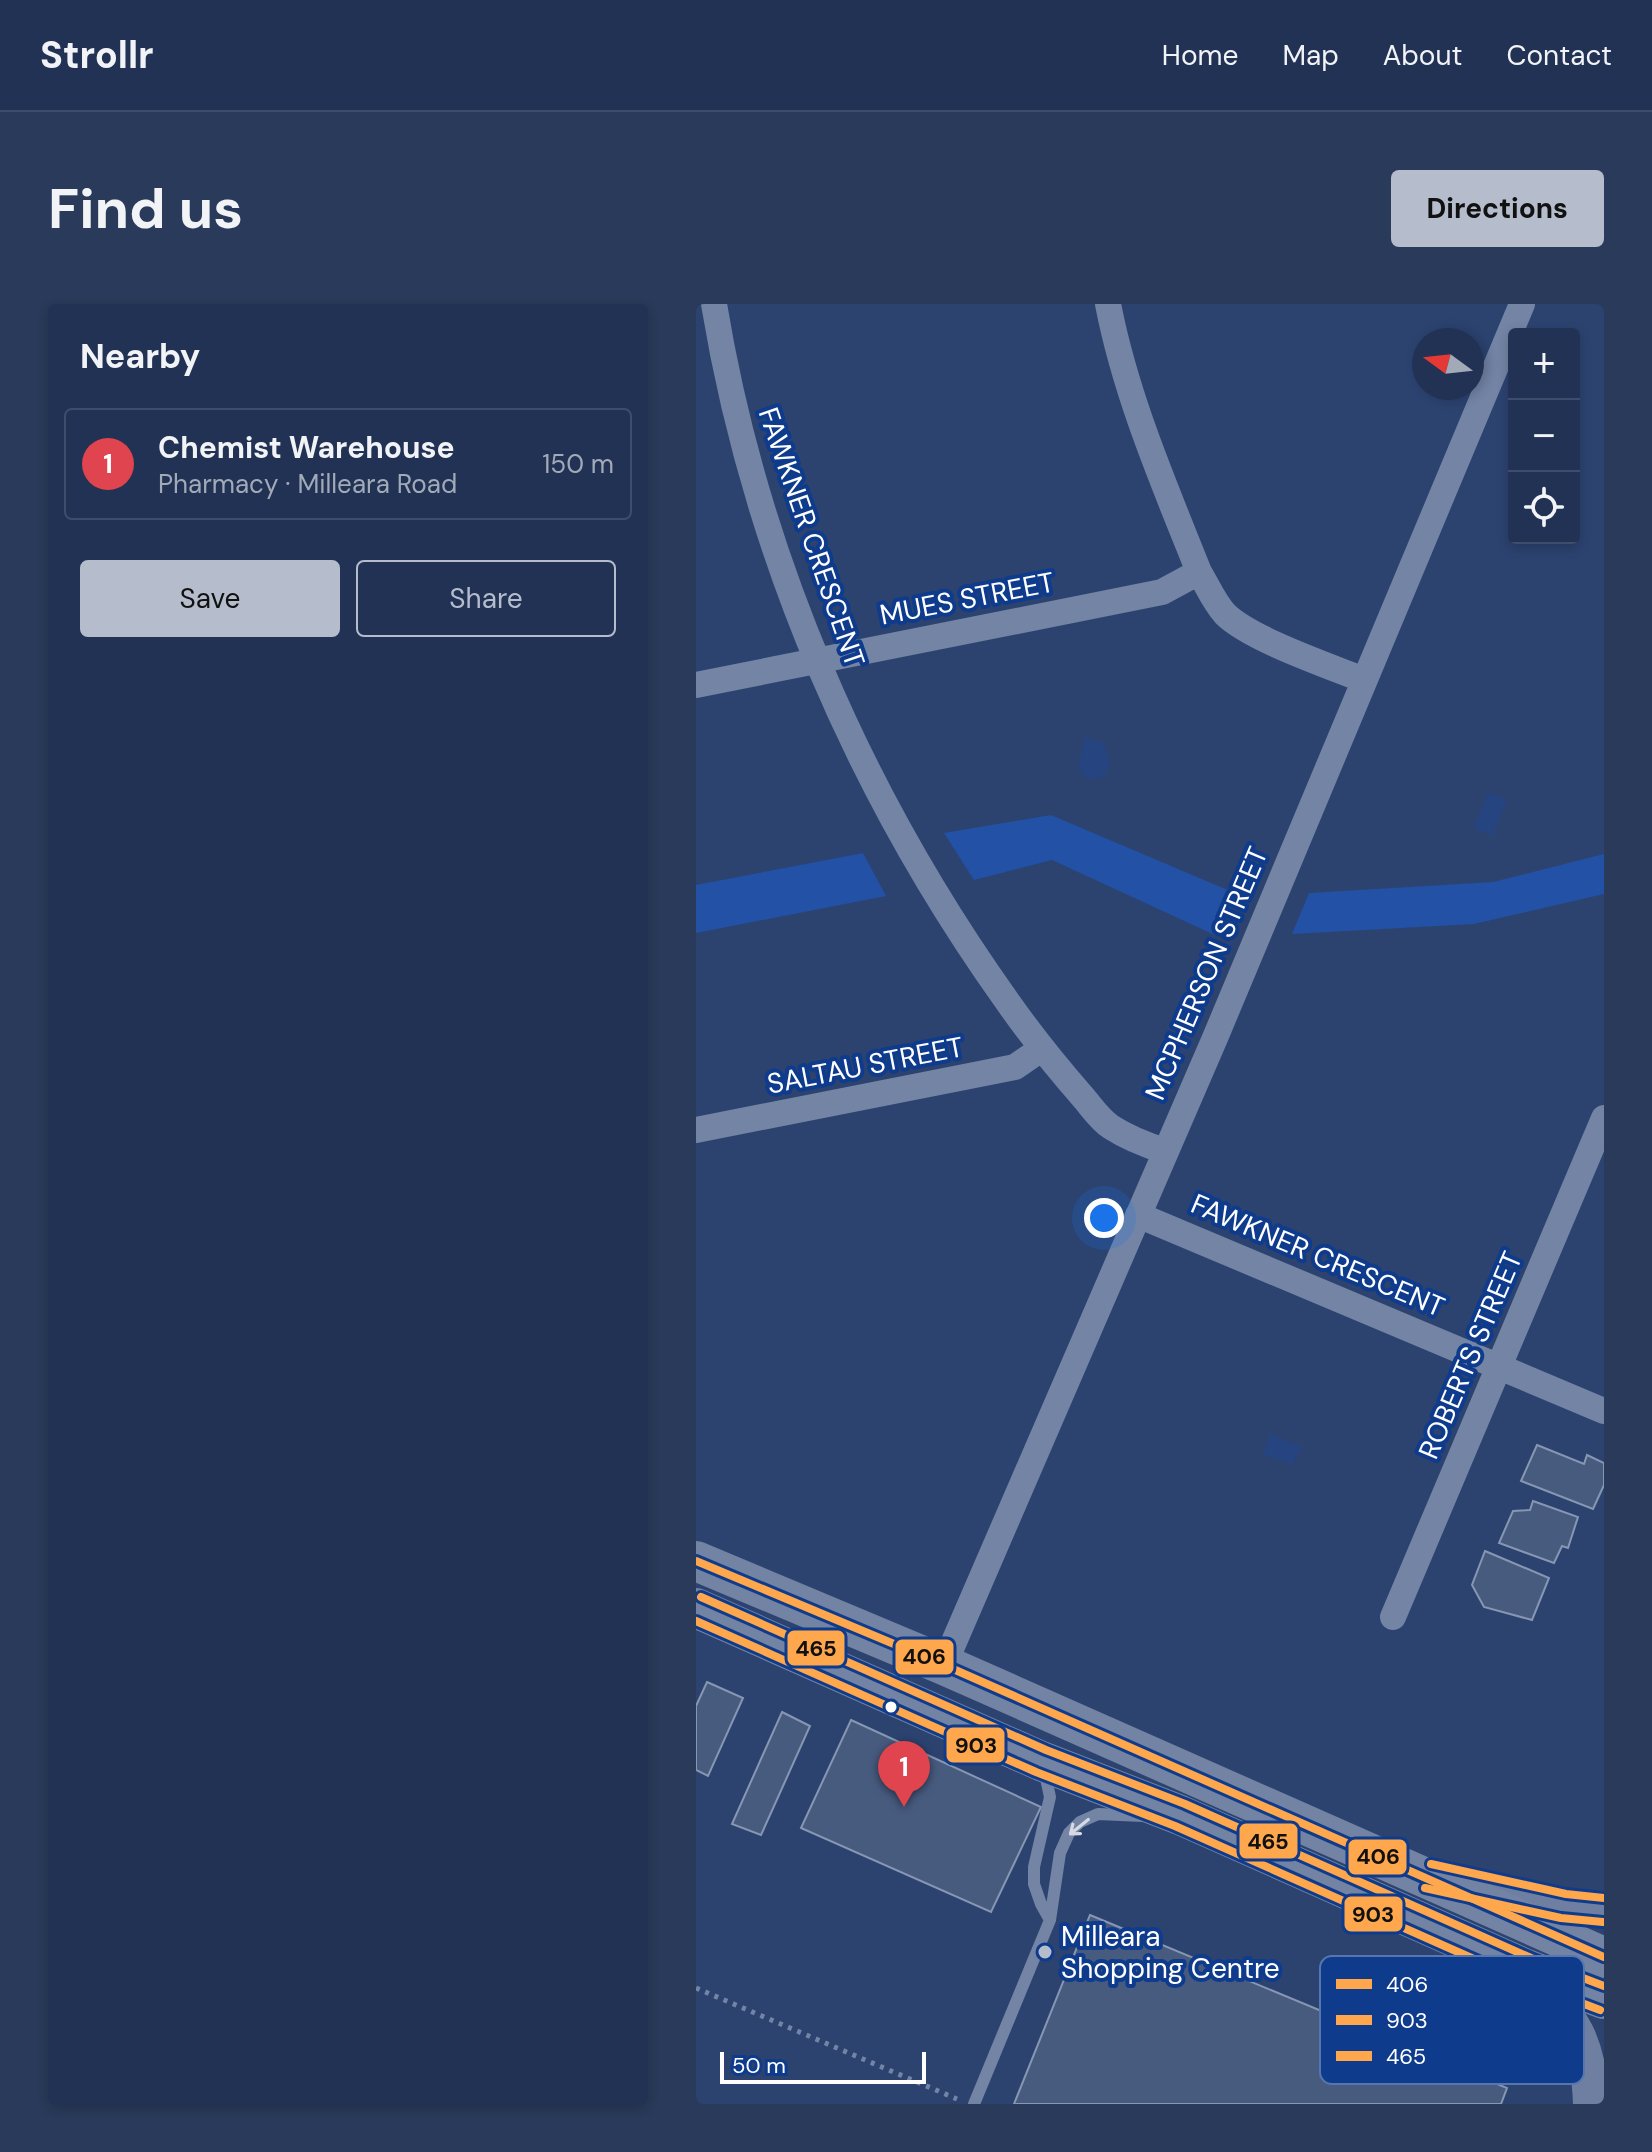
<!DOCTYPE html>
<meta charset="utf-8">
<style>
body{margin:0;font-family:"DM Sans",sans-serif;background:#293a5a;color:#f1f3f6}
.controls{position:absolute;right:24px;top:24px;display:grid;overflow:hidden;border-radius:8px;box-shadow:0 4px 12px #0003}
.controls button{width:72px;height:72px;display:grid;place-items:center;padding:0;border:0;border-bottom:2px solid #3e4d6b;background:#213254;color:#f1f3f6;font:40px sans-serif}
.compass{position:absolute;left:716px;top:24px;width:72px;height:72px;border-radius:50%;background:#213254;box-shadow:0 4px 12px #0003;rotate:285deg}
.scale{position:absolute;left:24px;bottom:20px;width:206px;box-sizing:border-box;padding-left:8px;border:4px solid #fff;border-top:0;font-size:22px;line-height:28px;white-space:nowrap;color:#fff;-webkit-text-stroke:6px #0f3b8d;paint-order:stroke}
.you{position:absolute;left:408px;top:914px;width:28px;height:28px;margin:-20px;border:6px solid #fff;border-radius:50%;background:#1a73e8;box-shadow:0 0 0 12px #1a73e833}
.badge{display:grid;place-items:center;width:52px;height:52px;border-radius:50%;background:#b5bdcd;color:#fff;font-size:26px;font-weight:700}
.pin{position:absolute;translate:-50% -66px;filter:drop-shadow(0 2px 4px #0008)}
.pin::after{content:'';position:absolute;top:42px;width:28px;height:24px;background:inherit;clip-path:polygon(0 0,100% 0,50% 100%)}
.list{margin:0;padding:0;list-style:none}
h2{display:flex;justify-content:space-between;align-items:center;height:104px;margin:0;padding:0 32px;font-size:34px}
h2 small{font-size:26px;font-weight:400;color:#a2aab8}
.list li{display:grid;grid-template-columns:52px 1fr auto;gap:24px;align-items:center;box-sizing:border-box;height:112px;margin:0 16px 16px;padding:0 16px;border:2px solid #3e4d6b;border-radius:8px}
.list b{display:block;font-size:30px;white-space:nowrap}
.list p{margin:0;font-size:26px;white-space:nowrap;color:#a2aab8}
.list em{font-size:26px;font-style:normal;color:#a2aab8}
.actions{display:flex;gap:16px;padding:24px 32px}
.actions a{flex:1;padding:18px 0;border:2px solid #b5bdcd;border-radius:8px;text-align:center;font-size:28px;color:#b5bdcd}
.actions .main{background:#b5bdcd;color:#111}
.icon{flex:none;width:44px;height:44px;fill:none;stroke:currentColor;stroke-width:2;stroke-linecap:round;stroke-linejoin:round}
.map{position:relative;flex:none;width:908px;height:1800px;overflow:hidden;border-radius:8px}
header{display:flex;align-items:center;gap:48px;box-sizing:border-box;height:112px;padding:0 40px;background:#213254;border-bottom:2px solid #3e4d6b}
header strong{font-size:38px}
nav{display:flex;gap:44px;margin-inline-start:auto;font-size:28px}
.intro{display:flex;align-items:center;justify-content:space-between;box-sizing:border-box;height:192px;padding:0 48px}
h1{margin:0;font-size:56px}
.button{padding:20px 36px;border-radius:8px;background:#b5bdcd;color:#111;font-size:28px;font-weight:700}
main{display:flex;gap:48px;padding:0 48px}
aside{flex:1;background:#213254;border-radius:8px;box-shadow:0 4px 12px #0003}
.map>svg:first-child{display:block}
</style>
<header>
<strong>Strollr</strong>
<nav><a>Home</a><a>Map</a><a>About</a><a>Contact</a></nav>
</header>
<div class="intro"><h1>Find us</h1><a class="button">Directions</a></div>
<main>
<aside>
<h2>Nearby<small></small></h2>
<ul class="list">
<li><span class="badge" style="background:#e0444e">1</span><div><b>Chemist Warehouse</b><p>Pharmacy · Milleara Road</p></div><em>150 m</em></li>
</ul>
<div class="actions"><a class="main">Save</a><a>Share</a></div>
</aside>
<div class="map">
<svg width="908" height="1800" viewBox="0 0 908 1800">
<rect width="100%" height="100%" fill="#2c4370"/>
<path fill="#2251a5" d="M355,511L541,590L523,633L356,556L278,576L248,529Z
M167,549L190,592L0,629V581Z
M908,550V590L778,620L596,630L613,589L797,578Z"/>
<path fill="#264580" d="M389,433L408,439L414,461L408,472L397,476L385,470L383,459Z
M792,488L811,496L796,532L778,524Z
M574,1130L605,1142L597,1161L567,1150Z"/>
<path fill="#475b7f" stroke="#8797b3" stroke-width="2" d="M841,1141L888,1160L891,1151L908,1159V1181L897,1205L825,1177Z
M837,1197L882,1213L872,1244L866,1242L858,1259L803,1239L817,1207L834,1206Z
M789,1247L853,1274L836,1316L788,1303L776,1281Z
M11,1378L47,1394L12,1472L0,1466V1402Z
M86,1408L114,1422L65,1531L36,1520Z
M155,1416L345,1503L295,1608L105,1524Z
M394,1611L811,1784L805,1800H318Z"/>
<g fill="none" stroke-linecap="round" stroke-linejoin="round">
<path stroke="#7384a5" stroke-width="5" stroke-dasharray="4 6" stroke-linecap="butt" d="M0,1684L261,1795"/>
<path stroke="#7384a5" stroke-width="12" d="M348,1465L354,1493L338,1563V1580L345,1600L354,1616
M278,1800L354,1616L364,1549L373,1529L384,1518L402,1510L447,1512"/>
<path stroke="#7384a5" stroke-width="26" d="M18,0C59,250 164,491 311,697C334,730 359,761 386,792C395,802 403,815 415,823C432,834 450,841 469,847
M412,0C430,93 468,180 503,268C511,281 518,298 529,310C554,335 633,362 668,376
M0,381L466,288L503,268
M0,826L319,763L345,745
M442,911L908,1107
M697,1313L908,814
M248,1361L519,734L826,0"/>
<path stroke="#6f7fa1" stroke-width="36" d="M776,1582L868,1602L908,1606
M830,1665C873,1714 893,1731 895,1800"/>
<path stroke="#7283a3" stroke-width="40" d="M0,1257L248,1361L908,1653
M0,1304L345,1457L484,1511L830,1665L908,1695"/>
<defs>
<path id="bus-1" d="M0,1257L248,1361L908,1653"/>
<path id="bus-2" d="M0,1317L340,1468L479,1522L825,1676L904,1706
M729,1584L865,1614L907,1618"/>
<path id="bus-3" d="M5,1293L350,1446L489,1500L835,1654L908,1682
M735,1560L870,1590L908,1594"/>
</defs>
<use href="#bus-1" stroke="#0f3b8d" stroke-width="14"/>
<use href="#bus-2" stroke="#0f3b8d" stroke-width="14"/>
<use href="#bus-3" stroke="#0f3b8d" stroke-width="14"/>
<use href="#bus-1" stroke="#ffa74d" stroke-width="8"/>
<use href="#bus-2" stroke="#ffa74d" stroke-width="8"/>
<use href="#bus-3" stroke="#ffa74d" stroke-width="8"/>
</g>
<defs><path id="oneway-shaft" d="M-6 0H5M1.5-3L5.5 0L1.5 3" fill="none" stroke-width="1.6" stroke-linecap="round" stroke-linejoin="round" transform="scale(2)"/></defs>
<use stroke="#d5dae4" href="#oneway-shaft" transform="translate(383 1523) rotate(141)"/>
<circle fill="#fff" stroke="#0f3b8d" stroke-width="3" cx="195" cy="1403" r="7"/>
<circle fill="#b5bdcd" stroke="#0f3b8d" stroke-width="3" cx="349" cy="1648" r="8"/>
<g text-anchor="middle" stroke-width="8" stroke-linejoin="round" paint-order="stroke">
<g font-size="28" fill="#fff" stroke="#0f3b8d">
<text transform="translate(116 233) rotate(71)" y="10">FAWKNER CRESCENT</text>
<text transform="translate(271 294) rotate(-11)" y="10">MUES STREET</text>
<text transform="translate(510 669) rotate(-67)" y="10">MCPHERSON STREET</text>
<text transform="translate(169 761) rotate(-11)" y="10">SALTAU STREET</text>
<text transform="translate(622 951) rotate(23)" y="10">FAWKNER CRESCENT</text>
<text transform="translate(774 1051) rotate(-67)" y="10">ROBERTS STREET</text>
</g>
<g font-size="28" fill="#fff" stroke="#0f3b8d" text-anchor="start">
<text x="365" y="1642">Milleara<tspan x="365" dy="32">Shopping Centre</tspan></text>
</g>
</g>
<rect x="624" y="1652" width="264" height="128" rx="12" fill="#0f3b8d" stroke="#5776af" stroke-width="2"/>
<rect x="640" y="1675" width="36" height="10" fill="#ffa74d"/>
<rect x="640" y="1711" width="36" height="10" fill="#ffa74d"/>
<rect x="640" y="1747" width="36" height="10" fill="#ffa74d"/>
<g font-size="22" fill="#fff">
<text x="690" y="1688">406</text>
<text x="690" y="1724">903</text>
<text x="690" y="1760">465</text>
</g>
<g stroke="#0f3b8d" stroke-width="3">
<rect x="90" y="1325" width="60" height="38" rx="8" fill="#ffa74d"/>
<rect x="198" y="1334" width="61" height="38" rx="8" fill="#ffa74d"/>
<rect x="249" y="1422" width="61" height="38" rx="8" fill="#ffa74d"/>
<rect x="542" y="1518" width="61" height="38" rx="8" fill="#ffa74d"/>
<rect x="651" y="1534" width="61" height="38" rx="8" fill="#ffa74d"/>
<rect x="647" y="1591" width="61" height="38" rx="8" fill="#ffa74d"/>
</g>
<g font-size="22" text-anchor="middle" font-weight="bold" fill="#111">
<text x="120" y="1352">465</text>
<text x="228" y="1360">406</text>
<text x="280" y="1449">903</text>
<text x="572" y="1545">465</text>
<text x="682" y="1560">406</text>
<text x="677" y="1618">903</text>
</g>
</svg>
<div class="controls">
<button>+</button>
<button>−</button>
<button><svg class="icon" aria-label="locate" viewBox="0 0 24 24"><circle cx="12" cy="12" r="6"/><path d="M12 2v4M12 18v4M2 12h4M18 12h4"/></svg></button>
</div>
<svg class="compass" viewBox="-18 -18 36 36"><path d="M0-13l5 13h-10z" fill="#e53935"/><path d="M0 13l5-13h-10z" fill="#a2aab8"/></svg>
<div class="scale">50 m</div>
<div class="you"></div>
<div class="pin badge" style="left:208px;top:1503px;background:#e0444e">1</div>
</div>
</main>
